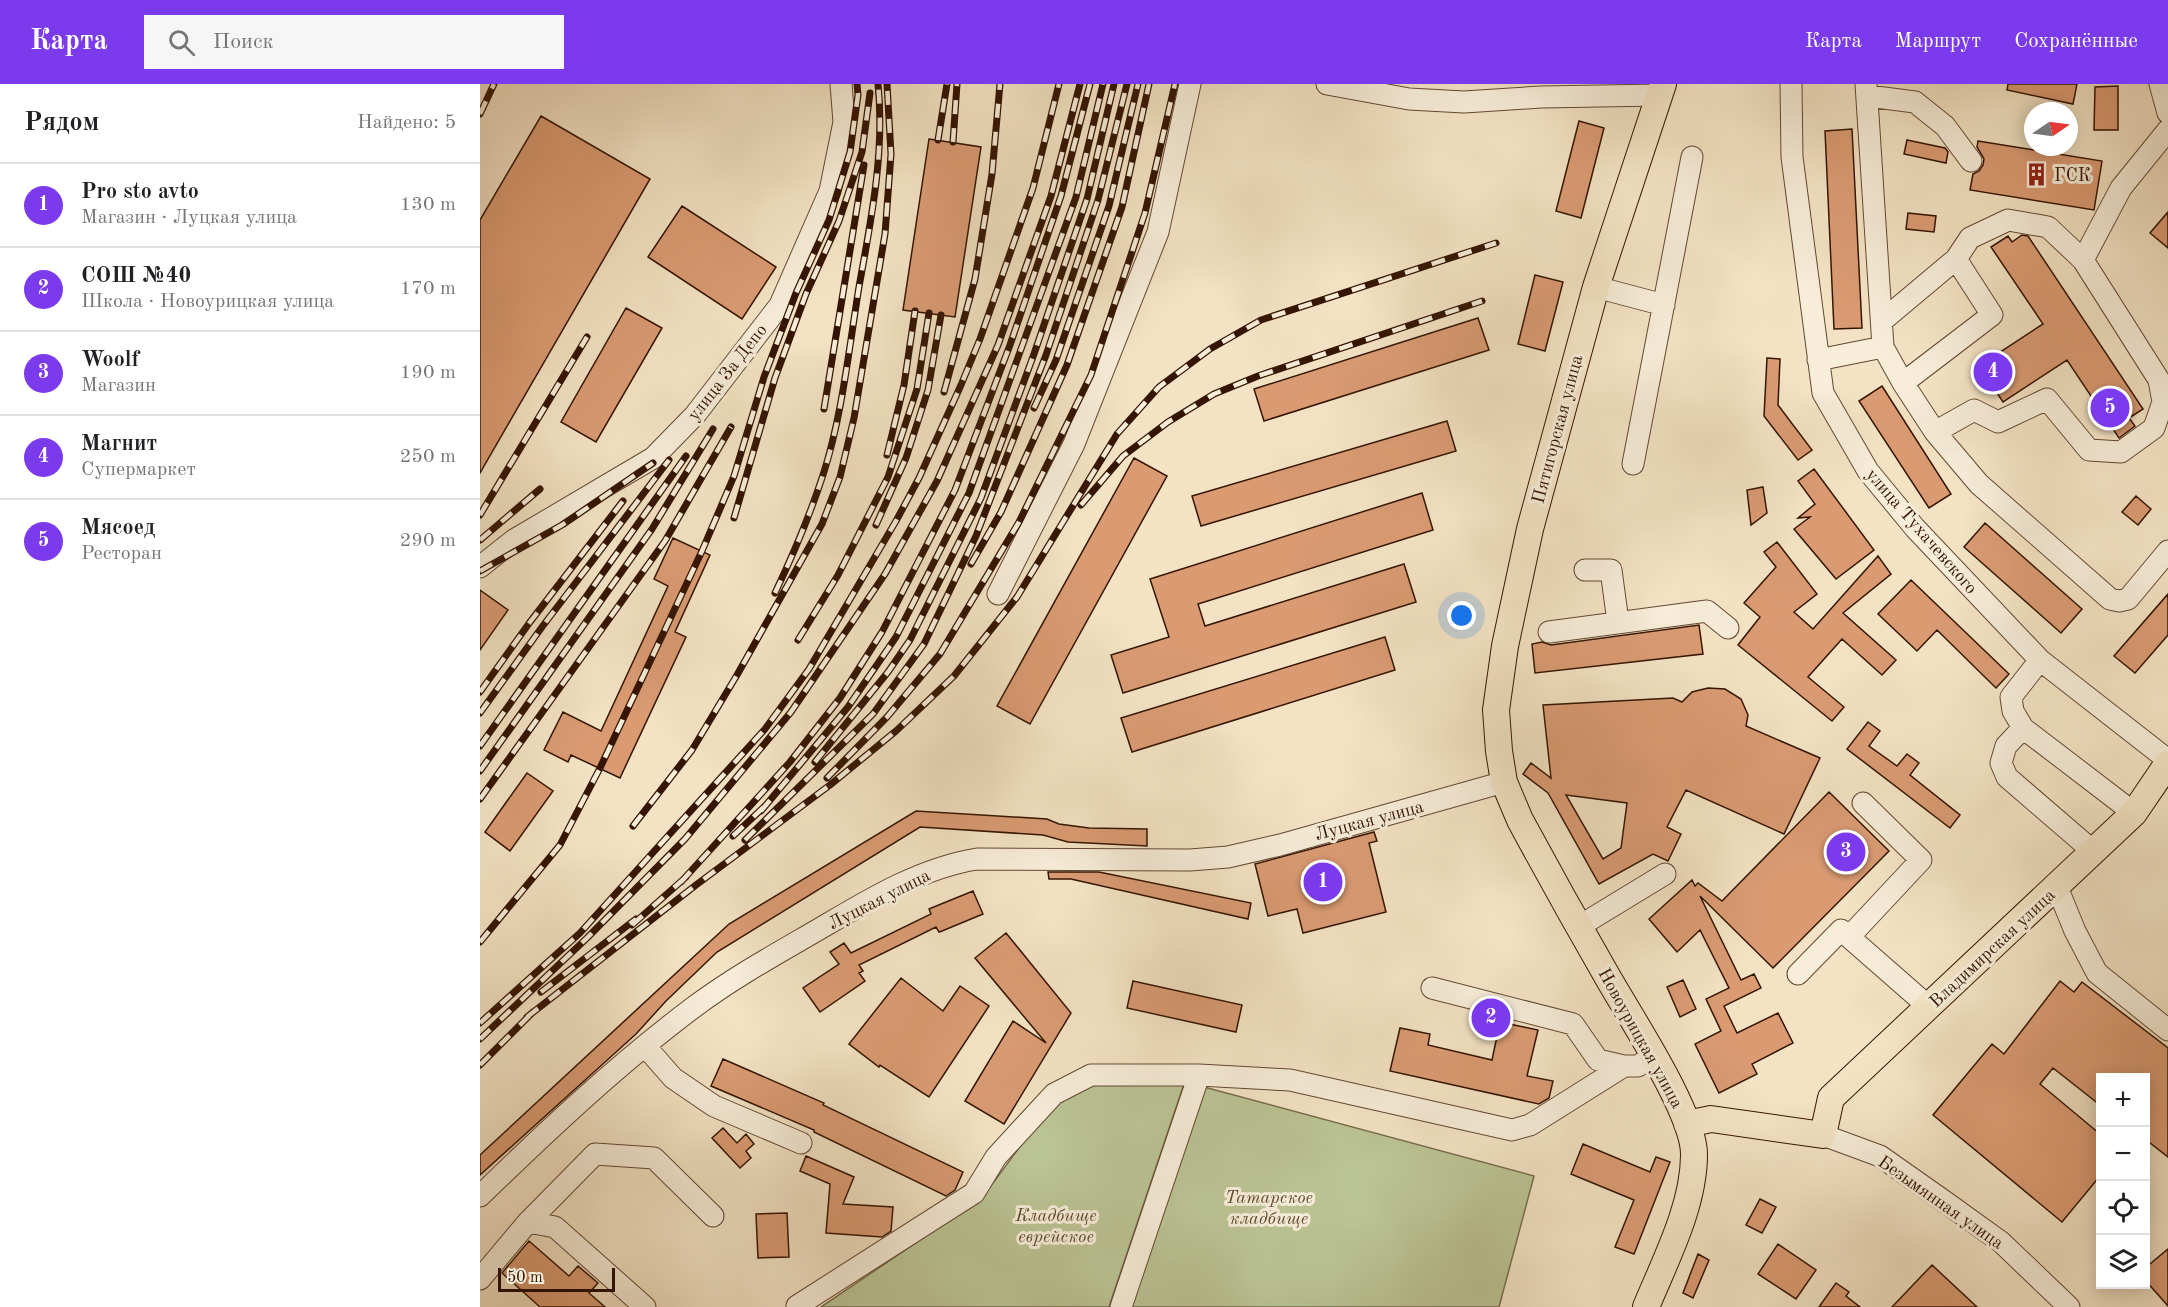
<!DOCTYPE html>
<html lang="ru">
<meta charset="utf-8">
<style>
body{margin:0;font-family:"Old Standard TT",serif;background:#f6f6f6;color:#202124}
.controls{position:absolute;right:18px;bottom:18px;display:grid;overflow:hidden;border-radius:0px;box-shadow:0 3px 15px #0003}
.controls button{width:54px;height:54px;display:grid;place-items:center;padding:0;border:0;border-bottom:2px solid #e0e0e0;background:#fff;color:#202124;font:30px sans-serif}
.compass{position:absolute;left:1544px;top:18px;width:54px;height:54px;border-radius:50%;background:#fff;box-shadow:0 3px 15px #0003;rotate:77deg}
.scale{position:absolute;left:18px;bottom:15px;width:117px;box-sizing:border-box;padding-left:6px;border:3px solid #351502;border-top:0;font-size:16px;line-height:21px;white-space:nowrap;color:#351502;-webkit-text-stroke:4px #f7edd9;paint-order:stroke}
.you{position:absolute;left:982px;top:532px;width:21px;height:21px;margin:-15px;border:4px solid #fff;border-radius:50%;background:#1a73e8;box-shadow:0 0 0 9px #1a73e833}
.badge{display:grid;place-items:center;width:39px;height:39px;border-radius:50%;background:#7c3aed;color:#fff;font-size:20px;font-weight:700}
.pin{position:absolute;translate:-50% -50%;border:3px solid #fff;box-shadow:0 2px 6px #0006}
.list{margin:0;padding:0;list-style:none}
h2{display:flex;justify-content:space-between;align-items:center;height:78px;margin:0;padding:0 24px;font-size:26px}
h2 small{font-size:20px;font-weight:400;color:#757577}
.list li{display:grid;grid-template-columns:39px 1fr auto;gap:18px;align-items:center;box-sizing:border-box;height:84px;padding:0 24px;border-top:2px solid #e0e0e0}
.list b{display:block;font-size:22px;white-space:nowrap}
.list p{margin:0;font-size:20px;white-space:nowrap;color:#757577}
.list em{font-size:20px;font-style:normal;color:#757577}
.icon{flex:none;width:33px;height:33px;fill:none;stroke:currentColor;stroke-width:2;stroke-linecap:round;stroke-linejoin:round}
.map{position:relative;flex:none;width:1688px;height:1223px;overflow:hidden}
header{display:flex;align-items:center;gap:36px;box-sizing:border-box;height:84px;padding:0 30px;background:#7c3aed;color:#fff}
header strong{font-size:28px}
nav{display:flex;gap:33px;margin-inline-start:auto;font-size:21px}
.search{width:420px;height:54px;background:#f6f6f6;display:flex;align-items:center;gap:15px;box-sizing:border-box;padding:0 21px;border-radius:0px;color:#757577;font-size:22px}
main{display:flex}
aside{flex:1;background:#fff}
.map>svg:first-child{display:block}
</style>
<header>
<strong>Карта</strong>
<div class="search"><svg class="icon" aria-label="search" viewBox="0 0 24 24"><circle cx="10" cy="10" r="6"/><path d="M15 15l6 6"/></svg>Поиск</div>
<nav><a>Карта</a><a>Маршрут</a><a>Сохранённые</a></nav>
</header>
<main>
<aside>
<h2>Рядом<small>Найдено: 5</small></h2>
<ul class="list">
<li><span class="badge">1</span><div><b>Pro sto avto</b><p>Магазин · Луцкая улица</p></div><em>130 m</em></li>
<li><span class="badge">2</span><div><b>СОШ №40</b><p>Школа · Новоурицкая улица</p></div><em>170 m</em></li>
<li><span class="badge">3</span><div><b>Woolf</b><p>Магазин</p></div><em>190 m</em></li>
<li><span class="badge">4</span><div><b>Магнит</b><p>Супермаркет</p></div><em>250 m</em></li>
<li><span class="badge">5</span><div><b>Мясоед</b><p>Ресторан</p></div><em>290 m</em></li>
</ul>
</aside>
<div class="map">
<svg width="1688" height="1223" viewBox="0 0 1688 1223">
<rect width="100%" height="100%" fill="#f3e3c4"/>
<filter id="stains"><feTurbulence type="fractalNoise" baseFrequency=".00333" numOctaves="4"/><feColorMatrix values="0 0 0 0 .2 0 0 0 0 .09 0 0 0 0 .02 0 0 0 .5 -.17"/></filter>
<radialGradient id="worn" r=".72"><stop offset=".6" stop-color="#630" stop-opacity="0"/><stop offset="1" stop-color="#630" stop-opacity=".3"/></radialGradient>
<path fill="#bbc494" stroke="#786c4b" stroke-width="1.5" d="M706,994L629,1223H341L502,1114L561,1034L597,1003Z
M724,1003L1054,1092L1019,1223H651Z"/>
<path fill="#da9b73" stroke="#351502" stroke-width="1.5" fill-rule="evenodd" d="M1528,0H1597L1593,20L1527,6Z
M1638,2V46H1614L1615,3Z
M61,32L170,95L0,389V136Z
M1099,37L1124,44L1101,134L1076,127Z
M1372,45L1382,244L1354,245L1345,47Z
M449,55L501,63L475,233L423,226Z
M1427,56L1465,64L1468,68L1466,79L1424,70Z
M1498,57L1622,77L1614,126L1490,106L1493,90L1499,87L1503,81L1504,75L1497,63Z
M202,122L296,183L262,235L168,173Z
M1688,128V164L1670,149Z
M1428,129L1456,132L1454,148L1426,145Z
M1542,151L1548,152L1663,325L1649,334L1655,342L1639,354L1587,276L1523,318L1499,282L1563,240L1511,163L1528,152L1532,158Z
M1055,191L1083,198L1065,267L1038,260Z
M146,224L182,244L116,358L81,338Z
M998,234L1009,266L784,337L774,305Z
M1287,274L1300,275L1298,321L1332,366L1318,376L1284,332Z
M1402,302L1471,410L1449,424L1379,317Z
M967,337L976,367L721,442L712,412Z
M654,374L687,392L550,640L517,622Z
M1334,385L1394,466L1356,495L1314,445L1330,433L1318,434L1335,420L1318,397Z
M1283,403L1287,429L1271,441L1267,406Z
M942,409L953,446L718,520L725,542L924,480L936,518L643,609L631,571L689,553L670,495Z
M1656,412L1671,425L1658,441L1642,428Z
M1505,439L1602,525L1581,549L1484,463Z
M193,454L230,471L195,548L206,553L140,694L91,671L88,678L64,666L83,628L121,647L188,502L174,495Z
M1297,458L1337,510L1314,528L1333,545L1398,472L1411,490L1363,529L1416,576L1402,591L1362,555L1328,593L1364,623L1352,637L1258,561L1280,533L1264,519L1296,483L1284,468Z
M1431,496L1529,590L1516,604L1457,546L1437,567L1398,530Z
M0,506L28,526L0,566Z
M1688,510V551L1655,589L1634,572Z
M1219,541L1223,570L1055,589L1052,560L1062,558L1071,561Z
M905,553L915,586L652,668L641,634Z
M1228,604L1245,605L1261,615L1268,631L1266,642L1340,674L1304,750L1206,706L1187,743L1201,750L1188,777L1173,770L1119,800L1068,709L1043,690L1051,679L1071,694L1063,621L1193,614L1202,618L1212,608ZM1086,711L1147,719L1141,764L1123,775Z
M1388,638L1400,647L1389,662L1417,682L1427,670L1439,679L1430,691L1480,731L1470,744L1367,665Z
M47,689L73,707L30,767L5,748Z
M1349,708L1409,767L1293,884L1220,812L1261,896L1274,890L1281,904L1244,922L1257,949L1298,929L1313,959L1272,980L1277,990L1239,1009L1215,960L1241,947L1226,915L1249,904L1220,846L1197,868L1169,835L1212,796L1215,802L1218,799L1242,817Z
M436,727L567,735L579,740L609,744L667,745V762L588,758L563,751L440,743L237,868L186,917L156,950L0,1091V1071L249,840Z
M894,748L897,757L889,759L906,828L823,849L817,825L788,832L775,780Z
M568,788H619L771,819L768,835L591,795H569Z
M493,807L503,830L462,847L459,848L456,843L379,881L383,887L379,889L385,897L340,928L323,904L359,880L350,868L364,859L371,869L451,830L449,825Z
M526,849L591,929L524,1040L485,1017L533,937L566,959L495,874Z
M421,894L463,927L480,902L509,922L449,1013L400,981L399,983L369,960Z
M1203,896L1216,925L1200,933L1187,903Z
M653,897L762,921L756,948L647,924Z
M1580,897L1594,908L1602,898L1688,964V1073L1665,1055V993H1620V1021L1573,984L1560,1000L1620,1050V1092L1582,1138L1453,1031L1512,960L1524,970Z
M1020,938L1058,946L1047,992L1073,997L1069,1014L1059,1020L910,987L920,944L950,950L948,961L1012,976Z
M243,975L344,1019L343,1021L483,1088L475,1106L466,1112L334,1048V1046L231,1002Z
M243,1044L257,1059L266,1050L274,1060L266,1067L271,1074L260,1084L232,1054Z
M1103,1060L1170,1088L1176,1073L1190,1078L1154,1170L1135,1163L1154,1116L1091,1090Z
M326,1072L374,1093L363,1120L413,1123L411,1147L402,1153L346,1149L350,1100L320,1087Z
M1280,1115L1296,1123L1282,1149L1266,1141Z
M307,1129L309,1173L278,1174L276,1130Z
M49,1157L89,1192L98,1182L118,1199L109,1209L125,1223H60L22,1189Z
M1298,1160L1336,1186L1316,1215L1278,1190Z
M1688,1165V1222L1665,1196V1184Z
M1218,1170L1229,1176L1213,1214L1203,1209Z
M1452,1181L1497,1223H1412Z
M1356,1199L1369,1208L1366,1212L1380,1223H1339Z"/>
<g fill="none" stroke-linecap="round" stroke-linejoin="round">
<defs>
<path id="minor" d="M847,0L929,15L984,18L1061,13L1179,11
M1311,0L1312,73L1343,309L1388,387L1435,444L1560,576L1688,676
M1386,0L1403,263L1423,299L1455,348L1499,400L1630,515L1639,517L1648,515L1688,467
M1680,0L1688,29
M1388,12L1435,18L1465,42L1491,77
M1603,176L1641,104L1688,46
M1116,203L1184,221
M1402,237L1476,175
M1338,276L1403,263
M1423,299L1512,231L1476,175L1490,154L1528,136L1568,143L1603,176L1679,296L1683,318L1674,344L1641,368L1609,366L1567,315L1518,338L1494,326L1455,348
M1153,380L1212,73
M0,483L34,456L173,374L215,331L300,221L350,107L364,38L361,0
M1105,486H1131L1138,538
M518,510L594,360L678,148L710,0
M1069,548L1227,527L1248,544
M1543,644L1533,627L1531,613L1560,576
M1383,719L1441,776L1369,853L1449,923
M1614,768L1527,693L1521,679L1526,662L1543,644L1654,729
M1577,803L1595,847L1617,889L1688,946
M1098,843L1185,790
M1318,890L1361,846L1369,853
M952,904L1093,940L1118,976L1144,982
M165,962L193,994L234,1022L321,1059
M1343,1051L1400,1072L1464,1117L1521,1158L1589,1223
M0,1112C68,1046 138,980 214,923C254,893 298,869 341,844C390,815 441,784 497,775L710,776L748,773L800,761L1024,698
M48,1138L115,1070L174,1074L233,1132
M0,1195L48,1138L75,1143L165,1223
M317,1222L494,1109L516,1073L574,1010L611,991H719L810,996L1032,1046L1050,1041L1144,982H1158L1173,972
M641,1223L719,991"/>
<path id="major" d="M1207,1040L1231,1035L1343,1051L1351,1014L1654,729L1688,679
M1166,1223C1185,1177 1214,1122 1214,1071C1215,1030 1149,931 1127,892C1097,840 1068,788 1040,736L1024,698L1019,667L1016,626L1025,562L1050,445L1116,203L1183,0"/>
</defs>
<use href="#minor" stroke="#644832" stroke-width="23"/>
<use href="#major" stroke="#351502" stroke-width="28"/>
<use href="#minor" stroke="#f7edd9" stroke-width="21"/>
<use href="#major" stroke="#f3e3c4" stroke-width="26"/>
<defs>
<path id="rail" d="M0,30L14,0
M458,56L467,0
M473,58L477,0
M464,308L495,195L512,90L520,0
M554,324L576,276L629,122L658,0
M344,325L384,81
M407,371L424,301L435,227
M601,421L643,372L688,338L734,310L778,292L1002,217
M0,431L107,253
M254,434L295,294L326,210L359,137L382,68L390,9
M396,441L426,374L448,306L461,231
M0,456L60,405
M491,480L521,428L587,281L642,123L669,0
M0,487L82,441L173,379
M295,509C313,471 330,431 343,391C362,333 369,264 379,203C391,136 405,68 398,0
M318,556L358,491L408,393L437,305L449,229
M0,608L50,538L143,417
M0,629L62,543L189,376
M0,662L206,372
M335,678L408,588L430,556L501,414L554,270L607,115L634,0
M0,687L172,445L233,345
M347,694L407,633L460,570L539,438L611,291L665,129L695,0
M0,715L185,457L251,343
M281,727L368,623L416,553L489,409L596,113L623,0
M153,742L212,666L257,591L342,440L360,393L374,334L405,150L411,70L407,0
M253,752L286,721
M265,756L393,630L444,560L496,452L566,271L618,116L647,0
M201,798L310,678L360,614L402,548L475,406L530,261L581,112L610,0
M152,841L206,793
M0,858L80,761L120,684L222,467L254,392L284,293L316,209L349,136L370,68L378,11L377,0
M61,908L156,835
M47,933L216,801L350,701L416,647L474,592L537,513L637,350L679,303L730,265L781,236L1016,159
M0,939L100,849L285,645L329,585L416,437L439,394L481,301L500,255L553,104L579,0
M0,955L107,854L205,755L311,628L405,490L457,397L518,261L571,112L600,0
M0,981L53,928"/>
</defs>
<use href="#rail" stroke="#351502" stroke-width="7"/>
<use href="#rail" stroke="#f7edd9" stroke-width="4.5" stroke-dasharray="14" stroke-linecap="butt"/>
</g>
<defs>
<symbol id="building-bare" viewBox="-9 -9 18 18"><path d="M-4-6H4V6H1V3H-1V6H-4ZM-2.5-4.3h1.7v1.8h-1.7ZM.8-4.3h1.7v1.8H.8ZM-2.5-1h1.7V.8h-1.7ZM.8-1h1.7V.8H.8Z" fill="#8f2418" stroke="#f7edd9" stroke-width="2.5" paint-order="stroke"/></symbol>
</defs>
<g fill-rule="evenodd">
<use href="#building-bare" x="1540" y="74" width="33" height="33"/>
</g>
<g text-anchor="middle" stroke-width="6" stroke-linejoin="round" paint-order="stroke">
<g font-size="18" fill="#351502" stroke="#f7edd9" text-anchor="start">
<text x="1574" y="97">ГСК</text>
</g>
<g font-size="18" fill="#351502" stroke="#f7edd9">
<text transform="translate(247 288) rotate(-52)" y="6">улица За Депо</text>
<text transform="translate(1077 345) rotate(-75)" y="6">Пятигорская улица</text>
<text transform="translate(1442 447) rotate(49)" y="6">улица Тухачевского</text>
<text transform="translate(889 736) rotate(-15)" y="6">Луцкая улица</text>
<text transform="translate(399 815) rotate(-27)" y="6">Луцкая улица</text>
<text transform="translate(1512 864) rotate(-43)" y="6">Владимирская улица</text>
<text transform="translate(1161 954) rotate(61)" y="6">Новоурицкая улица</text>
<text transform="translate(1461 1118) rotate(35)" y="6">Безымянная улица</text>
</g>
<g font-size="18" font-style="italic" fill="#5d4a2e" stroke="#f7edd9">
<text x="789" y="1119">Татарское<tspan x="789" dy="21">кладбище</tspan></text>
<text x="576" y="1137">Кладбище<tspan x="576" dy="21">еврейское</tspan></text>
</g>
</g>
<rect width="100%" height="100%" filter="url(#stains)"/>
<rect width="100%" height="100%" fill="url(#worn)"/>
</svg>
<div class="controls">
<button>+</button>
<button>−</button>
<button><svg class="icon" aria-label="locate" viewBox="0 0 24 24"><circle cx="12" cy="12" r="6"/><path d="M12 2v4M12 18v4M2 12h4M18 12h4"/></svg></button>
<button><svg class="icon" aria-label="layers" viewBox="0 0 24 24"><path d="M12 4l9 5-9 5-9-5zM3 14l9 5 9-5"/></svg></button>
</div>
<svg class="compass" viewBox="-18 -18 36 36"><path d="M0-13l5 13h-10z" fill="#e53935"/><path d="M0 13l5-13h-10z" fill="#757577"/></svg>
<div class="scale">50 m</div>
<div class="you"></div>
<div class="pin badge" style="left:843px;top:798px">1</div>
<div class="pin badge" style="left:1011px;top:934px">2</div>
<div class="pin badge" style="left:1366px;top:768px">3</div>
<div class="pin badge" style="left:1513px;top:288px">4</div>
<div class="pin badge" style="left:1630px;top:324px">5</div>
</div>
</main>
